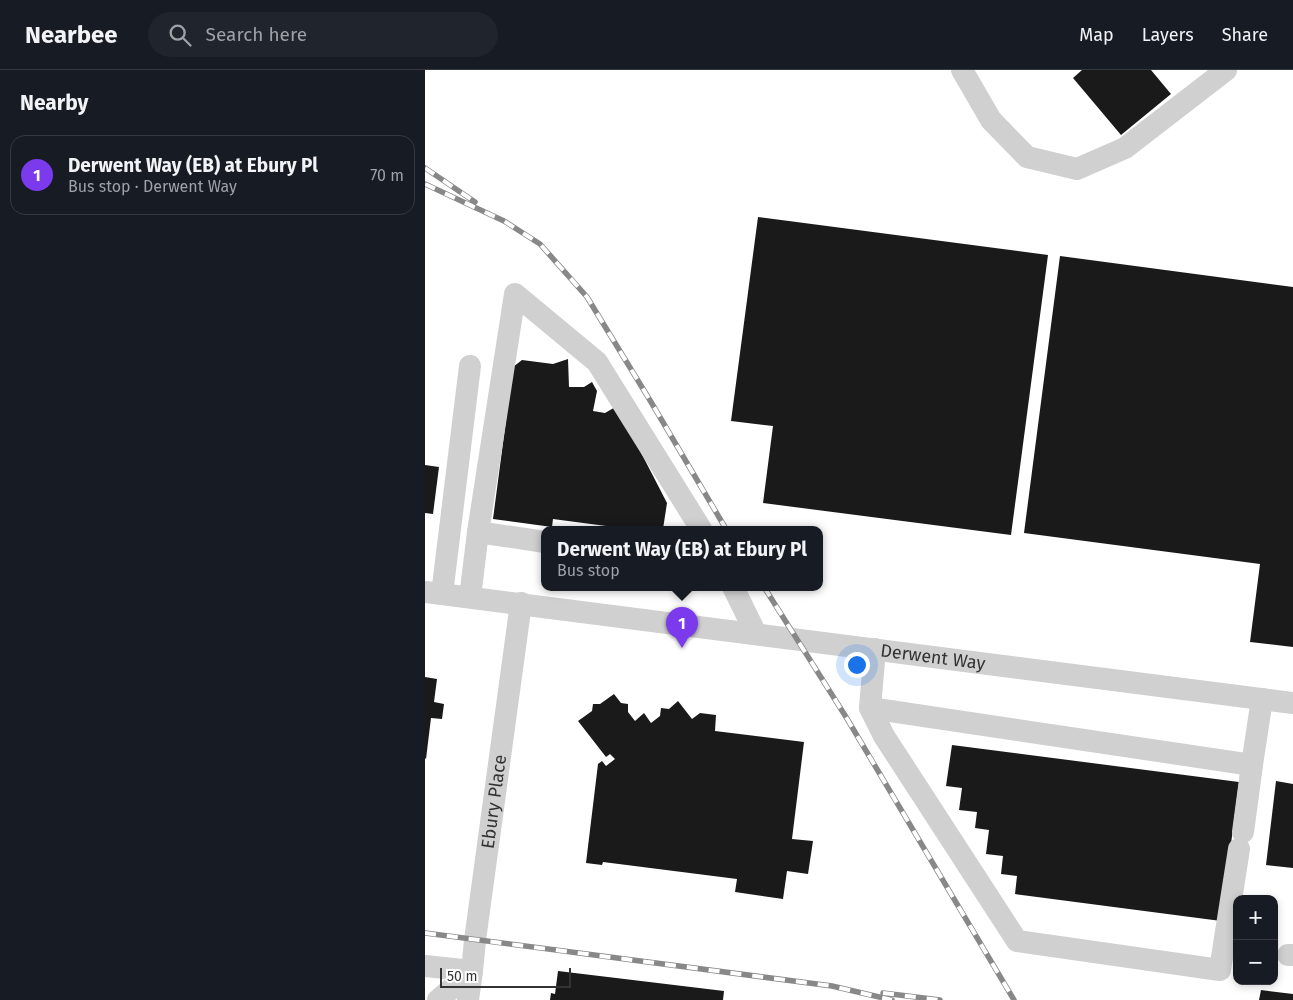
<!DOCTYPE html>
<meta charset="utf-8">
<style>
body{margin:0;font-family:"Fira Sans",sans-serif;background:#20242c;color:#f1f3f6}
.controls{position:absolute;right:15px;bottom:15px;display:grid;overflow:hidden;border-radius:10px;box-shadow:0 2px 8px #0003}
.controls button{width:45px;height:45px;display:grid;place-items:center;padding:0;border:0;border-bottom:1px solid #363941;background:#171b24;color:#f1f3f6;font:25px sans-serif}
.scale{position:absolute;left:15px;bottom:12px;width:131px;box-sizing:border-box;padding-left:5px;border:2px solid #333;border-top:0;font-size:14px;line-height:18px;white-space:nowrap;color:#333;-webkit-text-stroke:4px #fff;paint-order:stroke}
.you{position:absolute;left:431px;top:594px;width:18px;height:18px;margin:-12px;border:4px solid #fff;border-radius:50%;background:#1a73e8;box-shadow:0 0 0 8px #1a73e833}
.badge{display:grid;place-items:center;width:32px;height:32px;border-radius:50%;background:#7c3aed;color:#fff;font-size:16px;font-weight:700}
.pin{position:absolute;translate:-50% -41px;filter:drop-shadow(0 1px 2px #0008)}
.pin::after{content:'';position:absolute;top:26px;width:18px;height:15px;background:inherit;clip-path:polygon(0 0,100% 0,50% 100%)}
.popup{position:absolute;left:116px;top:456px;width:282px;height:65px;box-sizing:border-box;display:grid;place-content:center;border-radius:10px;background:#171b24;filter:drop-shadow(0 1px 4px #0005);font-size:16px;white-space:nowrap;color:#9ea1a6}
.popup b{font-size:19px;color:#f1f3f6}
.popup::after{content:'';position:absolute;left:50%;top:100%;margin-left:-10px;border:10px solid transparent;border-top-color:#171b24}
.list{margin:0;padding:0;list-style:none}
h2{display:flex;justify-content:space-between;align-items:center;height:65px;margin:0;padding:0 20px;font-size:21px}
h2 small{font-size:16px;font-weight:400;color:#9ea1a6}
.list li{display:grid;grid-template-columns:32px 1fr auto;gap:15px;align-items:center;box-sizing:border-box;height:80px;margin:0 10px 10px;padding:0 10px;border:1px solid #363941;border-radius:15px}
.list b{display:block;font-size:19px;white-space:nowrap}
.list p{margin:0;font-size:16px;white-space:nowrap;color:#9ea1a6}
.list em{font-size:16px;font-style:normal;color:#9ea1a6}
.icon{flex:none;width:28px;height:28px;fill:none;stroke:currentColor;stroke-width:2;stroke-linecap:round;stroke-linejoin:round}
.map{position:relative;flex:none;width:868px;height:930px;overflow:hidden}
header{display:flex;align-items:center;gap:30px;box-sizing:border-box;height:70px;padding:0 25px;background:#171b24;border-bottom:1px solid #363941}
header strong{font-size:24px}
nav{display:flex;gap:28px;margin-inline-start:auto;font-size:18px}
.search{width:350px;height:45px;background:#20242c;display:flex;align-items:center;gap:12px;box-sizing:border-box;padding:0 18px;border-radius:28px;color:#9ea1a6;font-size:19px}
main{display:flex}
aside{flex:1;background:#171b24}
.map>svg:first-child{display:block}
</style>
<header>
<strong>Nearbee</strong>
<div class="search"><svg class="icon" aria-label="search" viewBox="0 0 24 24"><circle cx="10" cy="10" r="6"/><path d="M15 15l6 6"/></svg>Search here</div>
<nav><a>Map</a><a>Layers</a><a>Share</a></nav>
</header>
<main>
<aside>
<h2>Nearby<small></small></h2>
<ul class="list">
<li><span class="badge">1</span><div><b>Derwent Way (EB) at Ebury Pl</b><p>Bus stop · Derwent Way</p></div><em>70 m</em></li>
</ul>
</aside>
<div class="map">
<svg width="868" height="930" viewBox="0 0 868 930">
<rect width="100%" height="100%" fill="#fff"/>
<path fill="#1a1a1a" d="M657,0H726L746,24L696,65L648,8Z
M333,147L623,185L586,465L338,433L348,356L306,351Z
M635,186L868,217V577L825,572L835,494L599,463Z
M143,289L144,317H159L167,312L172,321L168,341L180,343L192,336L242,433L238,459H180L181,456L128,449L127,457L68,449L88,297L97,290L128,294Z
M0,395L14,397L8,444L0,443Z
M0,607L12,609L9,632L19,634L17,649L6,648L1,689L0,688Z
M189,624L196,633L203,634V642L210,651L219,643L226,653L235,646L236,638L244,639L253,631L267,649L275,643L291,645L290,661L379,672L367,769L388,771L383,804L362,801L358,829L310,822L312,809L178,792L177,795L161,793L173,694L177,691L181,696L190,689L185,684L181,687L153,651L167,641L168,634H175Z
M527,675L814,712L796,851L590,824L592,806L576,804L578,786L561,784L564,760L550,758L552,742L534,740L537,718L521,716Z
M851,711L868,714V798L841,795Z
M133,901L299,921L298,930H125L126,923L130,924Z
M836,920L868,924V930H834Z"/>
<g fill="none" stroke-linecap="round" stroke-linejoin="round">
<g stroke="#d0d0d0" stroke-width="22">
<path d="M537,0L566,50L602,87L652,99L700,78L801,0"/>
<path d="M53,462L90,224L172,292L276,459"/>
<path d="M308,517L331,564"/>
<path id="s1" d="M0,522L868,633"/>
<path d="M17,524L45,296"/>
<path d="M45,527L53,462L120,472"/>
<path d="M450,579L445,638L827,695L837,629"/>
<path d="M445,638L459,666L592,871L795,900L814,779"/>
<path d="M818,762L827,695"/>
<path d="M863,885H868"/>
<path d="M0,896L47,901"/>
<path d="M13,930L47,901"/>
<path id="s2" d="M43,930L47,901L50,870L96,533"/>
</g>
<defs>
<path id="rail" d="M0,98L50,132
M0,114L79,151L115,174L162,227L226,332L301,459
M339,517L421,647L589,930
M0,863L407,916L467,930
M458,923L515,930"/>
</defs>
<use href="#rail" stroke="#888" stroke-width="5.5"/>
<use href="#rail" stroke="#fff" stroke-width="4" stroke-dasharray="11" stroke-linecap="butt"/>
</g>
<g text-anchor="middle" stroke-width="5" stroke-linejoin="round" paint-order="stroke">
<g font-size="18" fill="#333" stroke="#fff">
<text dy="6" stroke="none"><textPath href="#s1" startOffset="512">Derwent Way</textPath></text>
<text dy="6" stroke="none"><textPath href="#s2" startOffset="200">Ebury Place</textPath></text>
</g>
</g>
</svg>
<div class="controls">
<button>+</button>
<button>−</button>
</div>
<div class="scale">50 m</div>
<div class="you"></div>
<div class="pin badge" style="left:257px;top:578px">1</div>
<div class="popup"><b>Derwent Way (EB) at Ebury Pl</b>Bus stop</div>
</div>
</main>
